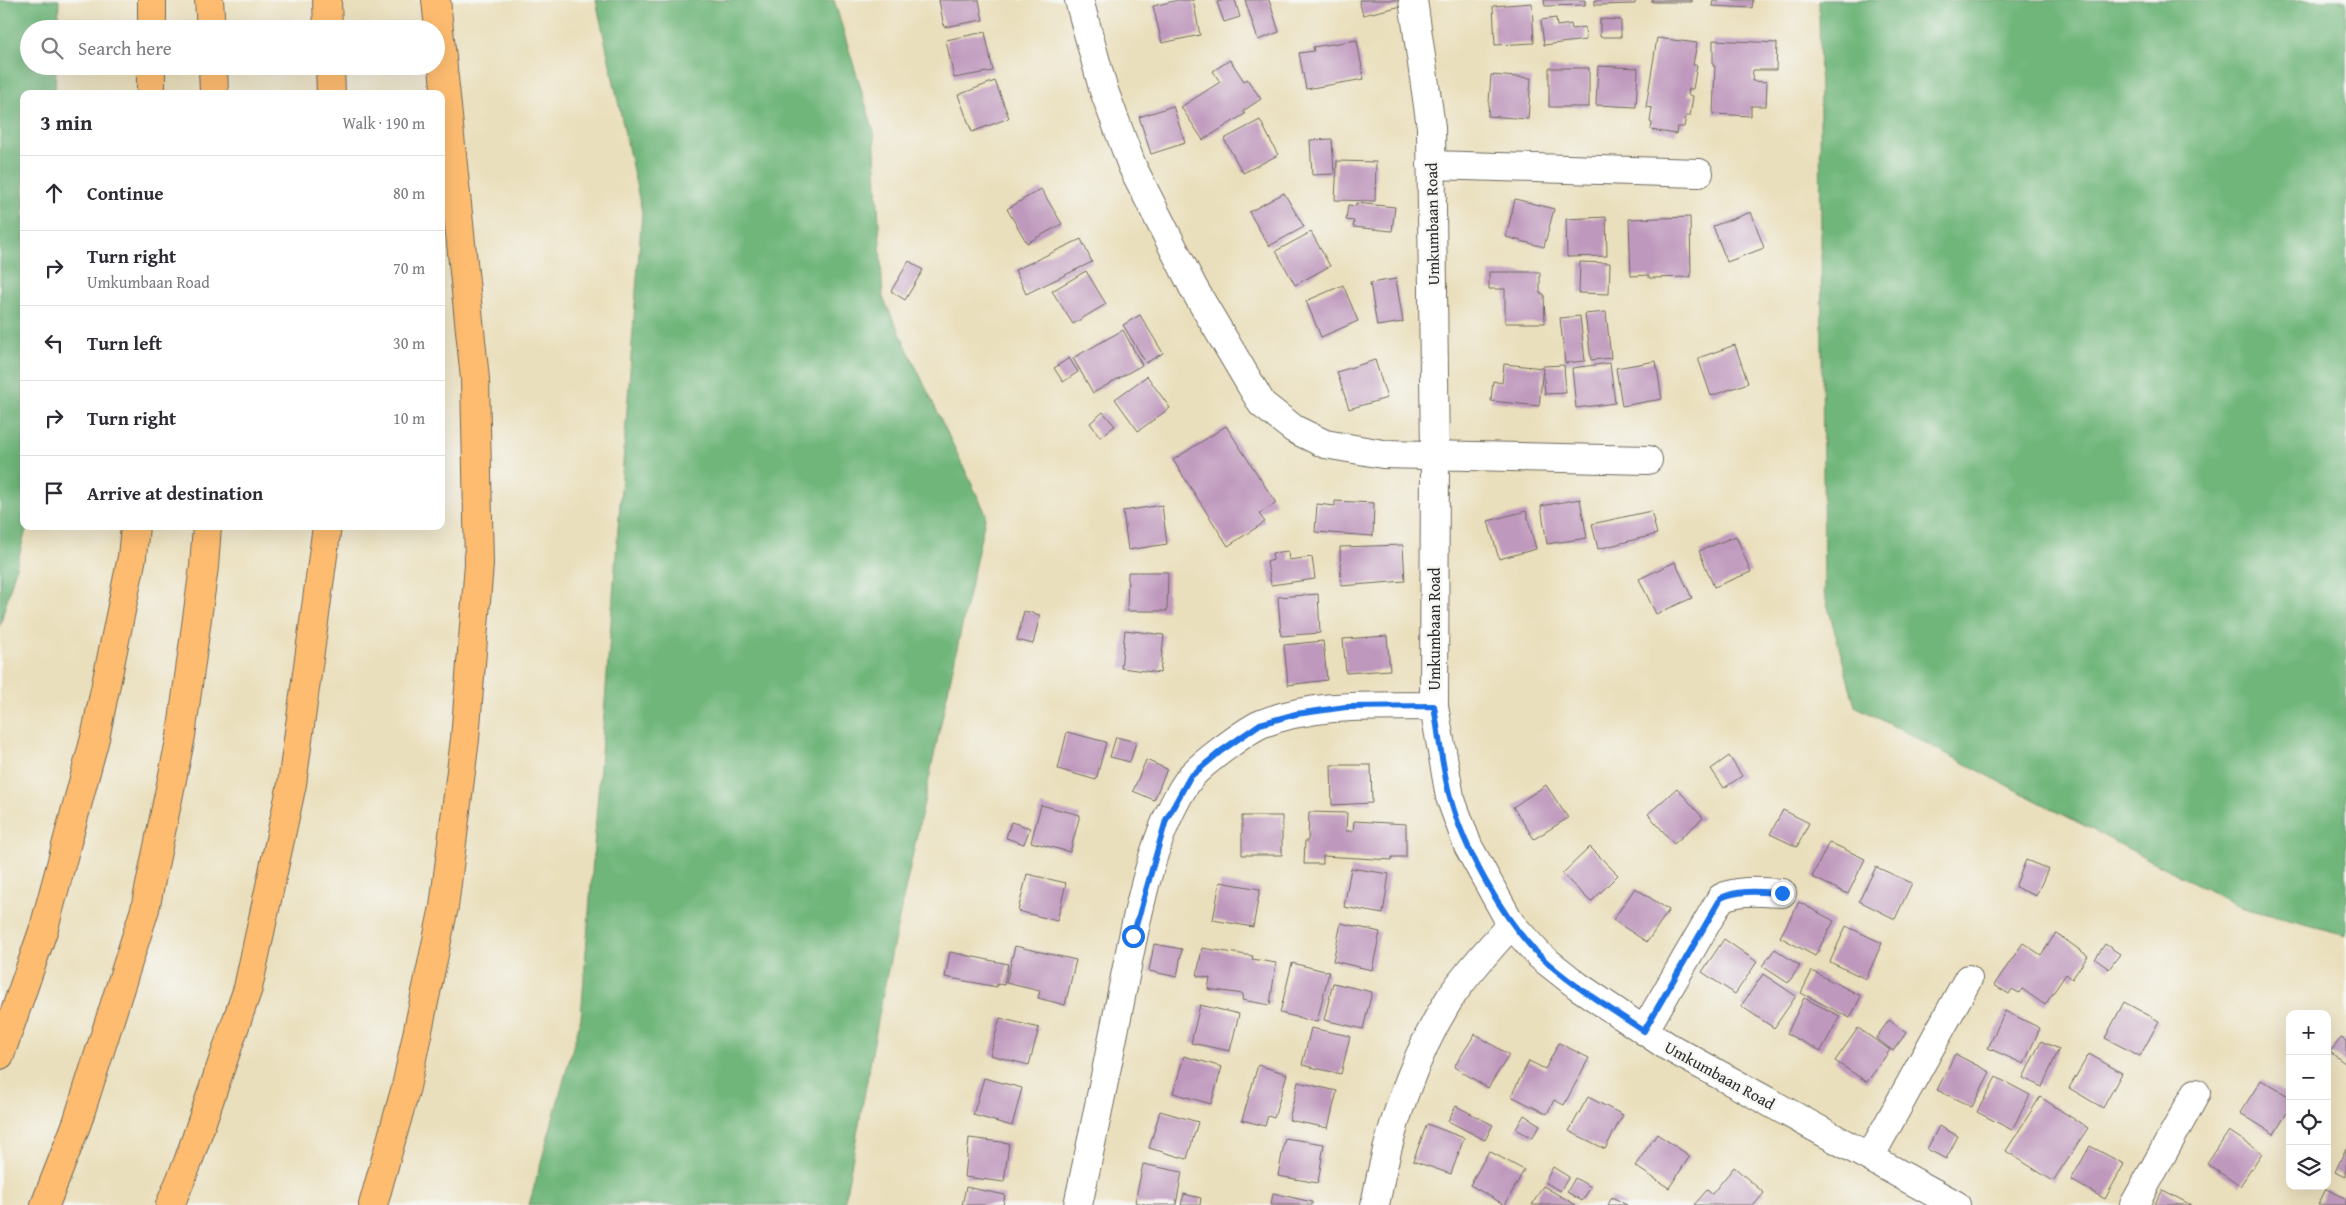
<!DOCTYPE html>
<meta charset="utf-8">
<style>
body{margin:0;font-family:"Gentium Book Plus",serif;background:#f7f7f7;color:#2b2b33}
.controls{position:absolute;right:15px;bottom:15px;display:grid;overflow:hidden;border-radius:10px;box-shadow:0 5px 20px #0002}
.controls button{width:45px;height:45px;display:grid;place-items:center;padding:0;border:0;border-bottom:1px solid #e1e1e2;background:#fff;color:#2b2b33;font:25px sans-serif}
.stop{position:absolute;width:15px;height:15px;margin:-11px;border:4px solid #1a73e8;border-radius:50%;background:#fff}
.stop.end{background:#1a73e8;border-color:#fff;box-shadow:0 1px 5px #0008}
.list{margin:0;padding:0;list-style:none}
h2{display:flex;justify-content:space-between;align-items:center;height:65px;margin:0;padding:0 20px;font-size:21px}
h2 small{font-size:16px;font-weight:400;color:#7c7c81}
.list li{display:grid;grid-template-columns:32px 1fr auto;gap:15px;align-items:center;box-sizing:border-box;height:75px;padding:0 20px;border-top:1px solid #e1e1e2}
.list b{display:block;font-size:19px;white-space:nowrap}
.list p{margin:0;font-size:16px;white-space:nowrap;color:#7c7c81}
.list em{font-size:16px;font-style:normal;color:#7c7c81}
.icon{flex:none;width:28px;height:28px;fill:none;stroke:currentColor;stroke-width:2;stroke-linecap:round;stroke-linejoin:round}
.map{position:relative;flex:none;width:2346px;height:1205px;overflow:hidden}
.search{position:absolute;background:#fff;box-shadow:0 5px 20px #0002;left:20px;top:20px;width:425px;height:55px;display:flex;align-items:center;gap:12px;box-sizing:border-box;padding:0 18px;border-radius:28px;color:#7c7c81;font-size:19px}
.panel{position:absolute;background:#fff;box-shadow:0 5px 20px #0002;left:20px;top:90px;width:425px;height:440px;border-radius:10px}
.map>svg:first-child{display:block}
</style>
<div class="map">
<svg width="2346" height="1205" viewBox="0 0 2346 1205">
<rect width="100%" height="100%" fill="#f6f6f2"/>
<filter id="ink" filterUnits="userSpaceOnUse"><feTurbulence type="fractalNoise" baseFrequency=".02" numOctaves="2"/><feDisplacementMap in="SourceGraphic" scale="10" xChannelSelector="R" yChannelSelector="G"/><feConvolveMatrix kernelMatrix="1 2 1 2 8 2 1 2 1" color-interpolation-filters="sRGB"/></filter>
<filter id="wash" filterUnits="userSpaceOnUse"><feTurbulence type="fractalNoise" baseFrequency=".0096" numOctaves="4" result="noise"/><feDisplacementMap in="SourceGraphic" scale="20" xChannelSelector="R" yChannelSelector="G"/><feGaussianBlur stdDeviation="1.12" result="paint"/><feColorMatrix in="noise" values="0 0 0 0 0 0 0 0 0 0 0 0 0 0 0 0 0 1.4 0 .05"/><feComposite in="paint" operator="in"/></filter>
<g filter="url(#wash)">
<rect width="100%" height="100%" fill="#eadfbc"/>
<path fill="#70b67a" stroke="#4e7052" d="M0,0H59L58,29H29V66H56L55,94H24V526H27L0,626Z
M596,0H834L874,132L883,298L986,514L884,988L844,1205H529L581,1018L642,212Z
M1819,0H2346V935L2240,907L1855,706L1824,592Z"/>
<g id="blocks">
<path fill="#bf99bd" d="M939,0H979L983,20L944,27Z
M1178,0H1193L1200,35L1162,43L1153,6Z
M1225,0H1235L1240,17L1224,22L1217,2Z
M1245,0H1269L1279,32L1258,40Z
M1359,0H1400L1402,6L1363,15Z
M1544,0H1585V5L1545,6Z
M1595,0H1635V4L1595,5Z
M1652,0H1692V2H1652Z
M1713,0H1753L1752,8L1712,6Z
M1532,3L1534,43L1495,45L1493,6Z
M1556,18L1557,26L1571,24L1572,29L1585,27L1586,40L1544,45L1541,20Z
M1600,19L1621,20V37H1600Z
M985,32L993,71L954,78L946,40Z
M1657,38L1697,43L1693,65H1697L1693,89H1689L1688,95L1693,96L1690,116H1686L1684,127H1677L1676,134L1651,130L1652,123L1650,122L1652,108L1646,107Z
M1357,40L1364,79L1306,89L1299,53L1314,51L1313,47Z
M1713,40L1777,43L1776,70H1753L1752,81L1767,82L1766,106H1751V116L1713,114L1715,66H1713Z
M1230,60L1244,81L1247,79L1261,99L1243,111L1245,114L1203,140L1181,107L1220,82L1213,71Z
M1598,66L1638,68L1636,107L1596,105Z
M1549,68H1589V107H1549Z
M1491,75L1531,78L1528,119L1488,116Z
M995,81L1009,118L972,132L958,95Z
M1173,106L1185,143L1151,154L1139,117Z
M1260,120L1278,155L1243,173L1224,139Z
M1332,139L1334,174L1312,175L1310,140Z
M1337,161L1376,162L1375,201L1335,200Z
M1041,189L1062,224L1027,243L1007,209Z
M1284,193L1304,227L1269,246L1249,212Z
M1515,199L1554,209L1544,247L1506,237Z
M1356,203L1395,207L1392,231L1353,227L1354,221L1346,220L1348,205L1356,206Z
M1751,212L1764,248L1727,262L1713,226Z
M1606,217L1607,256L1567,257L1566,219Z
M1690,217L1691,277L1649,278V275L1631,276L1629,219Z
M1311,232L1330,266L1295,285L1276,251Z
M1081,239L1092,262L1026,294L1015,270Z
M909,261L923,270L905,300L891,291Z
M1580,262L1610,263L1609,294L1579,293Z
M1086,271L1106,304L1073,324L1052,291Z
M1489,272H1540V294H1544L1545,323H1505V289H1489Z
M1396,279L1403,322L1377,326L1370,283Z
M1343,285L1358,321L1321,337L1306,301Z
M1606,312L1611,358L1591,360L1585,314Z
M1140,315L1163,353L1146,363L1123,325Z
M1580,316L1585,361L1565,363L1560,318Z
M1123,330L1142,365L1093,393L1073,358Z
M1735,345L1748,383L1711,396L1698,358Z
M1069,358L1078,372L1063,382L1054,368Z
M1375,360L1387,398L1349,409L1337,372Z
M1656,361L1662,399L1622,406L1616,368Z
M1610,363L1615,403L1576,408L1572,368Z
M1504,364L1543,368L1539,406L1491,401L1493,381L1502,383Z
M1564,365L1566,393L1545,394L1543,366Z
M1147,376L1170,408L1138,431L1115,399Z
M1103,412L1115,426L1100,437L1090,423Z
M1226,426L1276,503L1259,514L1265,522L1228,546L1173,460Z
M1580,499L1587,538L1547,544L1541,506Z
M1335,501L1374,503L1373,536L1315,532L1317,504L1335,506Z
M1162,505L1167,544L1128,550L1123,511Z
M1526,511L1536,549L1499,559L1488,521Z
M1651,511L1657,534L1598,549L1592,524Z
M1736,536L1751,572L1714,587L1699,551Z
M1403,545L1405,581L1341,586L1340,547Z
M1288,551L1289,560L1312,557L1315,579L1271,585L1267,562L1273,560L1272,553Z
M1675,562L1692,598L1656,614L1639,579Z
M1128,572H1168L1167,611H1127Z
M1318,594L1320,633L1281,636L1278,597Z
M1024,611L1040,615L1033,644L1017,640Z
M1125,630L1164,635L1160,673L1121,668Z
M1387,636L1390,670L1346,673L1343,639Z
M1323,641L1327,680L1288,685L1284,645Z
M1067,732L1106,742L1096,780L1058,769Z
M1116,737L1136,742L1130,762L1110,757Z
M1729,756L1742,776L1724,788L1711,769Z
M1146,760L1167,769L1154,800L1133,791Z
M1331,765H1371L1372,803L1332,805Z
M1546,785L1568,818L1534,839L1513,807Z
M1677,788L1703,818L1674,844L1648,814Z
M1041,805L1080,815L1070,852L1031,842Z
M1783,810L1809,823L1797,847L1770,834Z
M1309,812L1347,813L1346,831H1353L1354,821L1406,824V857H1392V860L1323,856V864H1304L1305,841H1308Z
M1242,816H1282V855H1242Z
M1011,822L1030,828L1024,844L1006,838Z
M1829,842L1865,859L1848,894L1812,877Z
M1590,847L1618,875L1591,902L1562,874Z
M2026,860L2048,869L2036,896L2015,887Z
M1876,867L1912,883L1895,919L1859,901Z
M1351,868L1389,874L1383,914L1344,907Z
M1027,874L1066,883L1057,921L1018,911Z
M1220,882L1260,889L1253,927L1213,920Z
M1635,888L1669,910L1647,942L1613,920Z
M1799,902L1834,921L1815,956L1780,937Z
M1341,923L1380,932L1372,970L1333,961Z
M1846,926L1882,943L1866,979L1830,962Z
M2056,933L2088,956L2072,979L2066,974L2045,1005L2022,989L2019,993L2012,989L2009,994L1994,985L2023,943L2041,955Z
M1724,939L1757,962L1735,994L1702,972Z
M1154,944L1182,949L1177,977L1149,971Z
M2105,944L2120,954L2109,969L2095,959Z
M1015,946L1076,960L1065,1005L1038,998L1040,991L1006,983Z
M1202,948L1253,956L1252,959L1276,963L1270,1005L1242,1000L1243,994L1208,989L1210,978L1197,976Z
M1775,949L1800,966L1788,983L1762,966Z
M950,952L1008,964L1004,985L997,984V987L945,977Z
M1292,963L1329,972L1317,1022L1280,1013Z
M1812,971L1861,996L1850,1018L1801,993Z
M1763,974L1796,996L1774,1028L1741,1006Z
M1333,983L1372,992L1363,1029L1324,1020Z
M1804,998L1840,1016L1821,1051L1787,1034Z
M2124,1002L2159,1021L2140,1056L2105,1038Z
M1200,1005L1239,1014L1230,1051L1191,1043Z
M2005,1011L2040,1028L2024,1064L1988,1048Z
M1000,1018L1039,1028L1029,1065L990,1055Z
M1889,1020L1906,1033L1893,1051L1876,1038Z
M1311,1028L1350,1036L1341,1074L1302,1065Z
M1858,1028L1890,1050L1867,1082L1835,1061Z
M1475,1034L1509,1055L1488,1088L1454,1067Z
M2341,1038L2346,1041V1064L2330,1052Z
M2041,1041L2059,1049L2042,1087L2023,1078Z
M1559,1043L1589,1058L1564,1105L1554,1100L1547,1114L1511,1096L1529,1061L1545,1069Z
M1955,1054L1990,1072L1972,1107L1937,1090Z
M2089,1054L2122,1073L2103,1108L2069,1088Z
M1184,1056L1222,1067L1211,1104L1173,1093Z
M1258,1065L1287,1074L1274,1118L1268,1116L1265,1126L1242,1120Z
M1996,1077L2030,1095L2012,1130L1977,1112Z
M984,1078L1022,1088L1012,1126L973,1115Z
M2261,1080L2290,1097V1108L2274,1134L2240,1113Z
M1298,1082L1337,1091L1328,1128L1289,1120Z
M1588,1097L1623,1115L1605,1149L1569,1131Z
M2040,1097L2088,1128L2053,1181L2006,1151Z
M1456,1106L1493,1125L1485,1140L1448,1121Z
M1160,1111L1198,1122L1187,1159L1149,1148Z
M1524,1115L1540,1125L1532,1138L1516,1129Z
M1427,1124L1464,1138L1451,1174L1413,1161Z
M1939,1126L1958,1136L1946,1159L1927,1149Z
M2229,1131L2262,1153L2240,1186L2207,1164Z
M1657,1134L1690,1156L1669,1188L1635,1166Z
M969,1138L1009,1143L1004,1182L965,1177Z
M1285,1138L1324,1144L1318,1183L1278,1176Z
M2090,1146L2124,1164L2105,1199L2071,1180Z
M2346,1148V1177L2335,1172Z
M1489,1151L1524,1170L1505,1205L1470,1185Z
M1143,1164L1182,1172L1176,1205H1149L1135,1202Z
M1553,1167L1569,1177L1560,1191L1545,1182Z
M1734,1167L1764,1193L1754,1205H1694L1707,1190L1712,1194Z
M1575,1178L1591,1187L1582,1201L1567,1192Z
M1543,1186L1576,1205H1532Z
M966,1187L1005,1195L1003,1205H962Z
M2326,1189L2346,1198V1205H2318Z
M2163,1190L2191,1205H2154Z
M1273,1193L1312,1202V1205H1271Z
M1184,1194L1201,1198L1200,1205H1181Z
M1612,1197L1627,1205H1608Z"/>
</g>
</g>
<g filter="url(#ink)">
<use href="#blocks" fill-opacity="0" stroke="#6e6a5e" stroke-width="1"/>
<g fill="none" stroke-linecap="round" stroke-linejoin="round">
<defs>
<path id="minor" d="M1079,0L1103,88L1132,166L1194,289L1262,404L1294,429L1325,444L1383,454L1648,460
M1413,0L1431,127L1435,456L1434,706L1450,797L1468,846L1511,924L1540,956L1578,986L1667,1046L1956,1205
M1431,165L1699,173
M1644,1031L1721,898C1739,889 1761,892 1782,893
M1870,1157L1968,979
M1078,1205C1093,1136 1107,1067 1121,997C1134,932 1150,833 1189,779C1198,766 1247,730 1261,724C1315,702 1377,707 1434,706
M1375,1205C1388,1134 1412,1059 1450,998C1467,972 1491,948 1511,924
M2134,1205L2196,1093"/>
<path id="highway" d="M209,0L211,29
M327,0L328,29
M152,29V0
M213,66L214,94
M330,66L331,94
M151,94V66
M0,1055L44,928L95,738L132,557L135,526
M45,1205L77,1123L145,909L181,736L204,567L207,526
M170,1205L188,1162L248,988L292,784L327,526
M373,1205L406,1087L444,907L465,739L479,564L475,379L436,0"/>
</defs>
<use href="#minor" stroke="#6e6a5e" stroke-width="30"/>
<use href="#highway" stroke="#6e6a5e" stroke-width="30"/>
<use href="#minor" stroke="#fff" stroke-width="28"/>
<use href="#highway" stroke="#fdbc6f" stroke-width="28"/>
</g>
</g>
<g fill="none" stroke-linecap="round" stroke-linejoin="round" filter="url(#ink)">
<path stroke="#1a73e8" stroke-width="6" d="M1133,936L1166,820L1190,777L1221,751L1260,724L1296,714L1346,707L1434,706C1439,736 1442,767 1450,797C1463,847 1502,918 1539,955C1569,984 1608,1007 1644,1031L1721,898C1739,889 1761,892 1782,893"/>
</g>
<g text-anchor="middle" stroke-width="5" stroke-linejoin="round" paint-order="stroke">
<g font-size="16" fill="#2b2b2b" stroke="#f6f6f2">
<text transform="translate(1432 224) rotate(-91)" y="6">Umkumbaan Road</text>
<text transform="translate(1434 629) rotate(-90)" y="6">Umkumbaan Road</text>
<text transform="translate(1720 1075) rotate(29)" y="6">Umkumbaan Road</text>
</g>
</g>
</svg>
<div class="controls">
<button>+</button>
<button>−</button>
<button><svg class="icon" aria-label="locate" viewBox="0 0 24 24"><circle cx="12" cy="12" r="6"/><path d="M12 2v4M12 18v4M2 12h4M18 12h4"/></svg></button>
<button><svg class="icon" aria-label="layers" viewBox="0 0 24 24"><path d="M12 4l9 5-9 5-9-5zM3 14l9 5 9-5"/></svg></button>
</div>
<div class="stop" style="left:1133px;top:936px"></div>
<div class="stop end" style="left:1782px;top:893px"></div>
<div class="search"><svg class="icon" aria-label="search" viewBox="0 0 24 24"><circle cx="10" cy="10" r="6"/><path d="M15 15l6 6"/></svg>Search here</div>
<section class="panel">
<h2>3 min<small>Walk · 190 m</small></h2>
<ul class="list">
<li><svg class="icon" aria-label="ahead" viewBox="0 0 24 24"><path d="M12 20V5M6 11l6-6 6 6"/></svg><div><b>Continue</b></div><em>80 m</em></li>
<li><svg class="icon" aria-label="right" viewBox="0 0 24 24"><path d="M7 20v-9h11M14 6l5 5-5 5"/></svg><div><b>Turn right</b><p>Umkumbaan Road</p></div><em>70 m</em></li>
<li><svg class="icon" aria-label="left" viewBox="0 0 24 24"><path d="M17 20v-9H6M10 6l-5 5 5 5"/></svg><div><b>Turn left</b></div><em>30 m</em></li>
<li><svg class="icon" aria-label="right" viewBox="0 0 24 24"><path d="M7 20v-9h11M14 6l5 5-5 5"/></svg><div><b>Turn right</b></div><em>10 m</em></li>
<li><svg class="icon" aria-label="arrive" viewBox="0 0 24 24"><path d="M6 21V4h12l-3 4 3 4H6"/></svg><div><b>Arrive at destination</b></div></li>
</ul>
</section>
</div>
